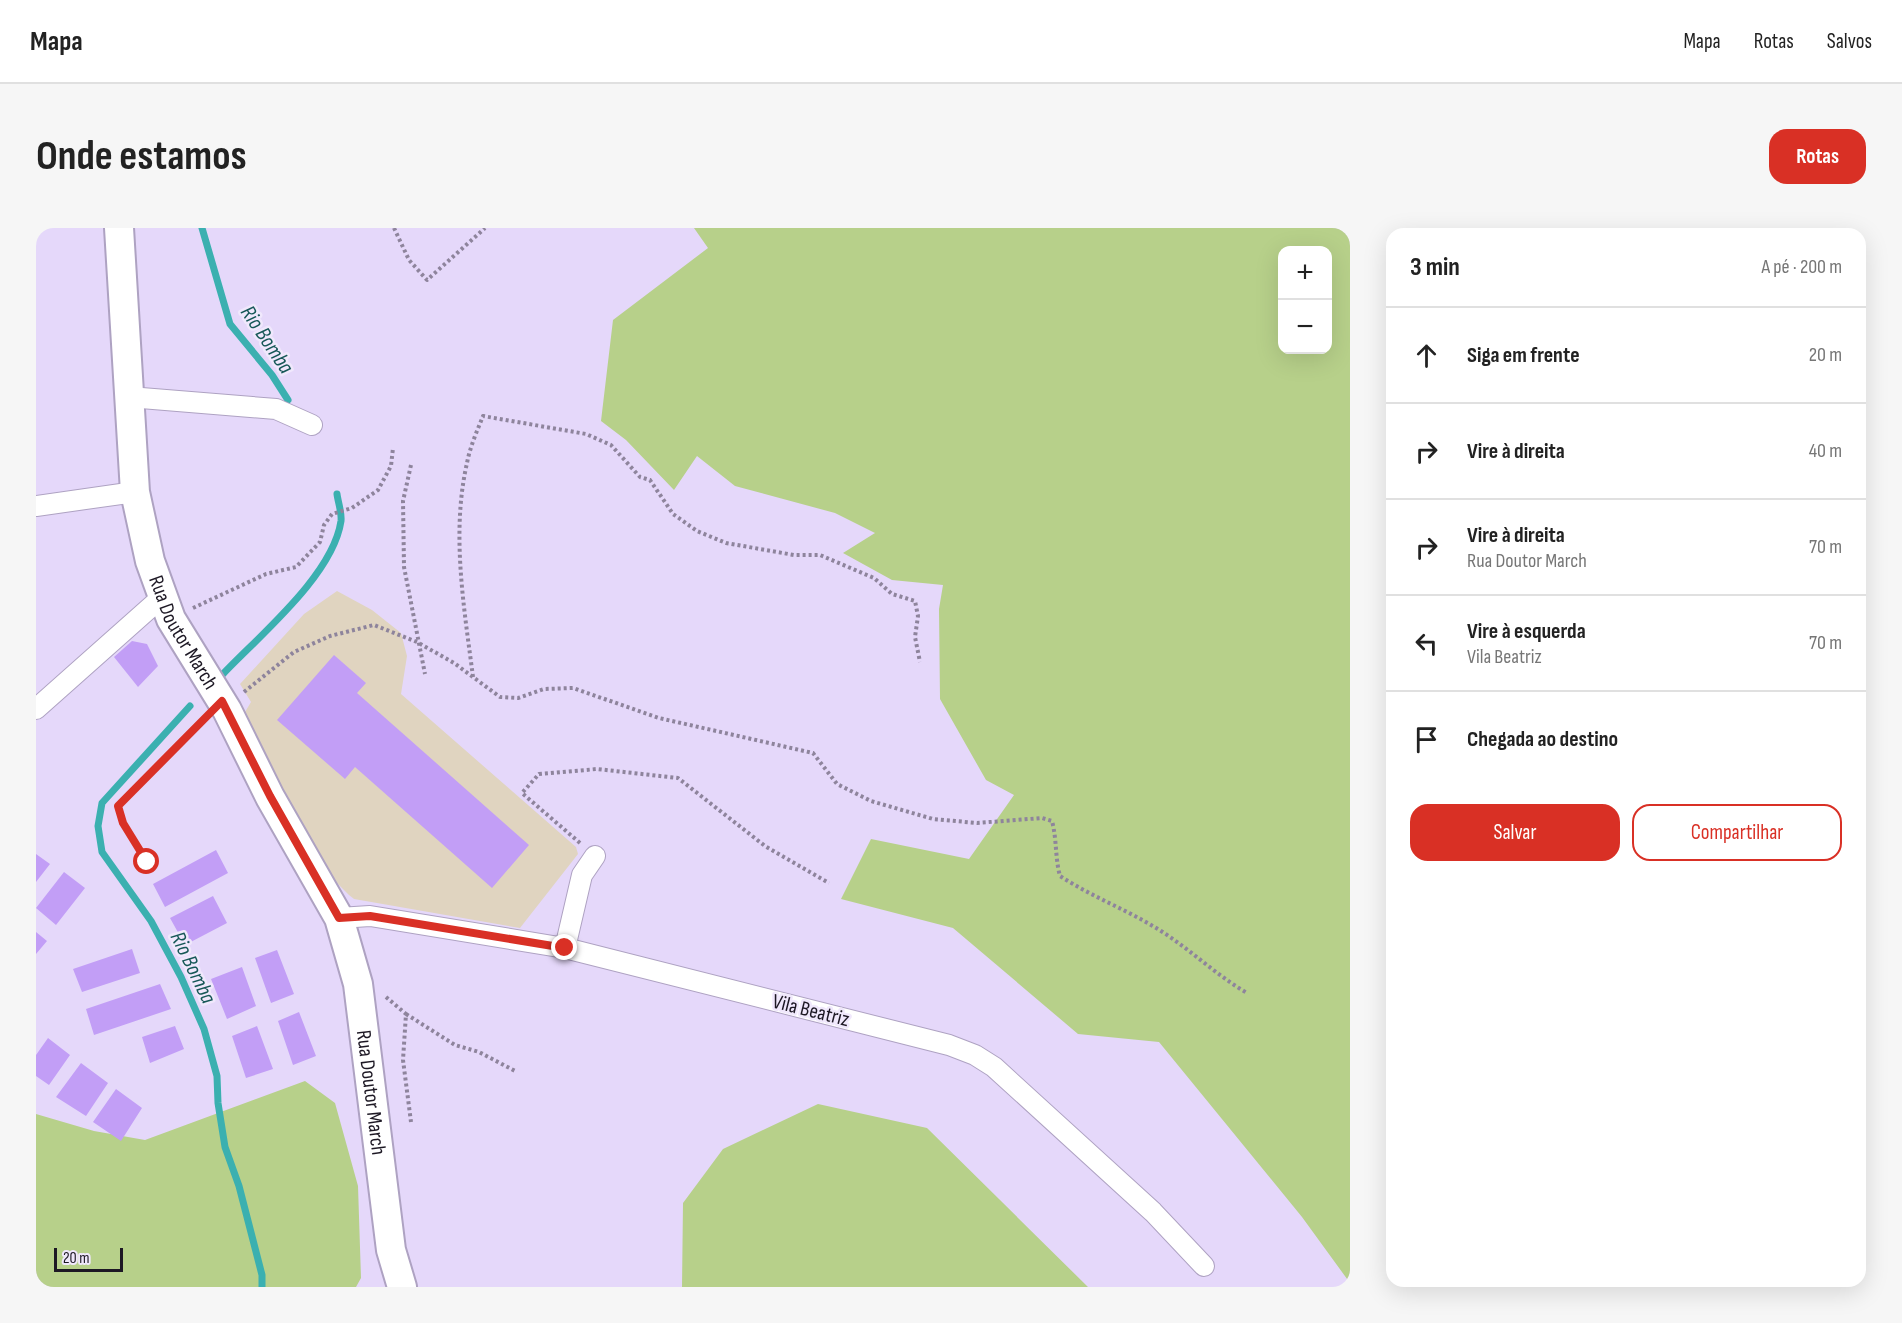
<!DOCTYPE html>
<html lang="pt">
<meta charset="utf-8">
<style>
body{margin:0;font-family:"Sofia Sans Condensed",sans-serif;background:#f6f6f6;color:#222}
.controls{position:absolute;right:18px;top:18px;display:grid;overflow:hidden;border-radius:12px;box-shadow:0 6px 24px #0002}
.controls button{width:54px;height:54px;display:grid;place-items:center;padding:0;border:0;border-bottom:2px solid #e0e0e0;background:#fff;color:#222;font:30px sans-serif}
.scale{position:absolute;left:18px;bottom:15px;width:69px;box-sizing:border-box;padding-left:6px;border:3px solid #1d1824;border-top:0;font-size:16px;line-height:21px;white-space:nowrap;color:#1d1824;-webkit-text-stroke:4px #f0e8fc;paint-order:stroke}
.stop{position:absolute;width:18px;height:18px;margin:-14px;border:4px solid #d93025;border-radius:50%;background:#fff}
.stop.end{background:#d93025;border-color:#fff;box-shadow:0 2px 6px #0008}
.list{margin:0;padding:0;list-style:none}
h2{display:flex;justify-content:space-between;align-items:center;height:78px;margin:0;padding:0 24px;font-size:26px}
h2 small{font-size:20px;font-weight:400;color:#767676}
.list li{display:grid;grid-template-columns:39px 1fr auto;gap:18px;align-items:center;box-sizing:border-box;height:96px;padding:0 24px;border-top:2px solid #e0e0e0}
.list b{display:block;font-size:22px;white-space:nowrap}
.list p{margin:0;font-size:20px;white-space:nowrap;color:#767676}
.list em{font-size:20px;font-style:normal;color:#767676}
.actions{display:flex;gap:12px;padding:18px 24px}
.actions a{flex:1;padding:14px 0;border:2px solid #d93025;border-radius:18px;text-align:center;font-size:21px;color:#d93025}
.actions .main{background:#d93025;color:#fff}
.icon{flex:none;width:33px;height:33px;fill:none;stroke:currentColor;stroke-width:2;stroke-linecap:round;stroke-linejoin:round}
.map{position:relative;flex:none;width:1314px;height:1059px;overflow:hidden;border-radius:18px}
header{display:flex;align-items:center;gap:36px;box-sizing:border-box;height:84px;padding:0 30px;background:#fff;border-bottom:2px solid #e0e0e0}
header strong{font-size:28px}
nav{display:flex;gap:33px;margin-inline-start:auto;font-size:21px}
.intro{display:flex;align-items:center;justify-content:space-between;box-sizing:border-box;height:144px;padding:0 36px}
h1{margin:0;font-size:42px}
.button{padding:15px 27px;border-radius:18px;background:#d93025;color:#fff;font-size:21px;font-weight:700}
main{display:flex;gap:36px;padding:0 36px}
aside{flex:1;background:#fff;border-radius:18px;box-shadow:0 6px 24px #0002}
.map>svg:first-child{display:block}
</style>
<header>
<strong>Mapa</strong>
<nav><a>Mapa</a><a>Rotas</a><a>Salvos</a></nav>
</header>
<div class="intro"><h1>Onde estamos</h1><a class="button">Rotas</a></div>
<main>
<div class="map">
<svg width="1314" height="1059" viewBox="0 0 1314 1059">
<rect width="100%" height="100%" fill="#e5d8fa"/>
<path fill="#e0d4c0" d="M301,363L336,382L365,405L371,428L365,466L540,619L542,626L484,700L318,671L313,667L301,655L212,502L209,493V484L215,474L204,456L268,386Z"/>
<path fill="#b7d08a" fill-rule="evenodd" d="M658,0H1314V1055L1266,989L1123,814L1042,806L917,700L805,671L835,611L933,631L978,567L950,552L904,471L903,381L907,357L856,352L807,325L839,305L799,285L699,258L661,228L638,262L590,212L565,193L577,92L672,20ZM1246,22H1292V122H1246Z
M269,853L299,875L322,958L325,1050L320,1059H0V886L58,903L109,912Z
M782,876L891,900L1052,1059H646L647,975L687,921Z"/>
<g fill="none" stroke-linecap="round" stroke-linejoin="round">
<path stroke="#3bb0b0" stroke-width="7" d="M166,0L194,96L236,147L252,172
M187,446C224,407 297,347 305,293C306,285 302,274 301,266
M154,478L66,575L62,598L66,624L115,693L145,749L168,801L181,848L182,875L189,919L203,958L226,1047V1059"/>
</g>
<path fill="#c29ef6" d="M96,413L111,416L122,438L102,459L78,429Z
M298,427L330,455L321,465L493,617L456,660L319,539L309,551L241,492Z
M180,622L192,645L129,679L117,656Z
M0,626L14,636L0,654Z
M28,644L49,660L20,697L0,680Z
M177,668L191,695L149,717L134,690Z
M0,704L11,713L0,726Z
M96,721L104,745L46,764L37,741Z
M241,722L258,766L235,775L219,730Z
M206,739L220,778L191,791L175,751Z
M124,756L135,781L58,807L50,781Z
M263,784L280,828L257,837L242,793Z
M139,798L148,821L114,835L106,809Z
M221,798L237,841L210,850L196,808Z
M12,810L34,827L13,857L0,848V827Z
M45,835L72,855L50,888L20,869Z
M80,861L106,880L85,913L57,894Z"/>
<g fill="none" stroke-linecap="round" stroke-linejoin="round">
<defs>
<path id="street" d="M93,169L240,181L276,197
M0,278L99,264
M0,481L126,369
M303,690L334,688L529,720L913,817L939,827L958,839L1117,984L1168,1038
M529,720L546,647L559,628"/>
<g id="secondary">
<path id="s1" d="M83,0L99,264L114,333L135,391L191,482L234,569L303,690L322,756L355,1022L366,1059"/>
</g>
</defs>
<use href="#street" stroke="#aea2c2" stroke-width="22"/>
<use href="#secondary" stroke="#aea2c2" stroke-width="32"/>
<path stroke="#8e849c" stroke-width="4" stroke-dasharray="3 3" stroke-linecap="butt" d="M358,0L373,32L391,52L449,0
M375,237L367,273L368,339L389,446
M157,380L230,346L260,339L284,314L288,297L296,286L316,280L342,262L355,238L357,220
M437,449C428,379 415,305 431,235C434,219 441,203 447,188L550,206L575,217L604,249L614,252L637,286L661,303L690,315L758,327H784L838,350L856,366L879,373L882,388L879,409L884,434
M208,464L258,424L294,408L338,397L381,414L418,435L464,469L482,470L508,461L537,460L623,490L777,525L801,556L835,573L897,591L941,595L1006,590L1016,593C1021,612 1019,630 1024,648C1056,669 1092,682 1125,703C1155,722 1180,747 1211,765
M544,615L486,565L503,546L561,541L642,550L729,618L793,655
M110,634L87,595L82,578L169,490
M350,769L370,786L367,832L375,894
M370,786L419,817L443,824L481,844"/>
<use href="#street" stroke="#fff" stroke-width="20"/>
<use href="#secondary" stroke="#fff" stroke-width="28"/>
</g>
<g fill="none" stroke-linecap="round" stroke-linejoin="round">
<path stroke="#d93025" stroke-width="8" d="M111,634L87,595L82,578L186,473L234,568L303,690L334,688L529,720"/>
</g>
<g text-anchor="middle" stroke-width="5" stroke-linejoin="round" paint-order="stroke">
<g font-size="21" fill="#1d1824" stroke="#f0e8fc">
<text dy="7" stroke="none"><textPath href="#s1" startOffset="414">Rua Doutor March</textPath></text>
<text transform="translate(775 782) rotate(14)" y="7">Vila Beatriz</text>
<text dy="7" stroke="none"><textPath href="#s1" startOffset="918">Rua Doutor March</textPath></text>
</g>
<g font-size="22" font-style="italic" fill="#165757" stroke="#f0e8fc">
<text transform="translate(232 111) rotate(56)" y="8">Rio Bomba</text>
<text transform="translate(158 739) rotate(64)" y="8">Rio Bomba</text>
</g>
</g>
</svg>
<div class="controls">
<button>+</button>
<button>−</button>
</div>
<div class="scale">20 m</div>
<div class="stop" style="left:111px;top:634px"></div>
<div class="stop end" style="left:529px;top:720px"></div>
</div>
<aside>
<h2>3 min<small>A pé · 200 m</small></h2>
<ul class="list">
<li><svg class="icon" aria-label="ahead" viewBox="0 0 24 24"><path d="M12 20V5M6 11l6-6 6 6"/></svg><div><b>Siga em frente</b></div><em>20 m</em></li>
<li><svg class="icon" aria-label="right" viewBox="0 0 24 24"><path d="M7 20v-9h11M14 6l5 5-5 5"/></svg><div><b>Vire à direita</b></div><em>40 m</em></li>
<li><svg class="icon" aria-label="right" viewBox="0 0 24 24"><path d="M7 20v-9h11M14 6l5 5-5 5"/></svg><div><b>Vire à direita</b><p>Rua Doutor March</p></div><em>70 m</em></li>
<li><svg class="icon" aria-label="left" viewBox="0 0 24 24"><path d="M17 20v-9H6M10 6l-5 5 5 5"/></svg><div><b>Vire à esquerda</b><p>Vila Beatriz</p></div><em>70 m</em></li>
<li><svg class="icon" aria-label="arrive" viewBox="0 0 24 24"><path d="M6 21V4h12l-3 4 3 4H6"/></svg><div><b>Chegada ao destino</b></div></li>
</ul>
<div class="actions"><a class="main">Salvar</a><a>Compartilhar</a></div>
</aside>
</main>
